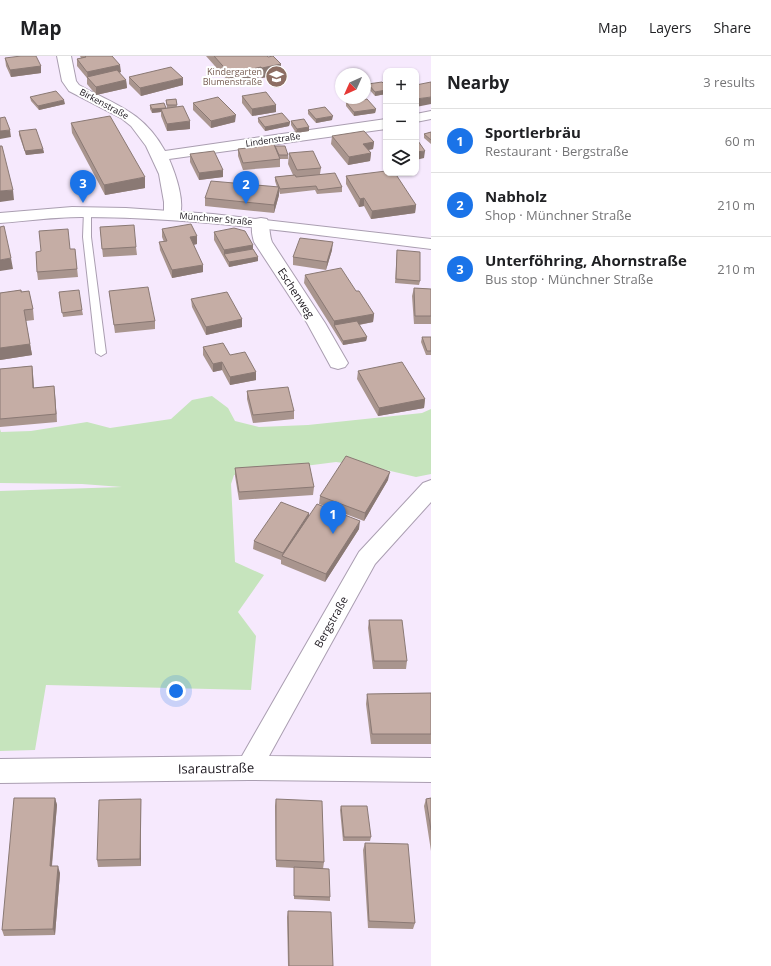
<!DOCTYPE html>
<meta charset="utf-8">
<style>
body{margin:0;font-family:"Open Sans",sans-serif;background:#f6f6f6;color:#202124}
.controls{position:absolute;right:12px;top:12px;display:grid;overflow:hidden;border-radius:8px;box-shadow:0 1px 3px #0004}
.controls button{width:36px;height:36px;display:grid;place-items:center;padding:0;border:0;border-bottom:1px solid #e0e0e0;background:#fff;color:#202124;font:20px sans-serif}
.compass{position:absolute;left:335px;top:12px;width:36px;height:36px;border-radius:50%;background:#fff;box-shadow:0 1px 3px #0004;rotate:225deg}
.you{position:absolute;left:176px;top:635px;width:14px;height:14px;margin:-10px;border:3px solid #fff;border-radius:50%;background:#1a73e8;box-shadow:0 0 0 6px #1a73e833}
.badge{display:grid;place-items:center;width:26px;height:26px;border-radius:50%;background:#1a73e8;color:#fff;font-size:13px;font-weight:700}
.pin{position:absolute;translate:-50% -33px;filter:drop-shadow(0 1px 2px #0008)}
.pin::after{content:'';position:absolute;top:21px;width:14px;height:12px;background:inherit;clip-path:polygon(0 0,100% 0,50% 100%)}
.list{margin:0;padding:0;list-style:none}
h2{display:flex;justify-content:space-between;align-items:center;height:52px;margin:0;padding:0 16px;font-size:17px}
h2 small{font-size:13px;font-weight:400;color:#757577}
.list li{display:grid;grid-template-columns:26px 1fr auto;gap:12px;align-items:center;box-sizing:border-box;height:64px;padding:0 16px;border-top:1px solid #e0e0e0}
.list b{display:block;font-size:15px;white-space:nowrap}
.list p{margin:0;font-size:13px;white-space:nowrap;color:#757577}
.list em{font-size:13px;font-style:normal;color:#757577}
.icon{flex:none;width:22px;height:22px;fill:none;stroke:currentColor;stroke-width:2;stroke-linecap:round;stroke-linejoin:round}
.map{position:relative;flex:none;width:431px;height:910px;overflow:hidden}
header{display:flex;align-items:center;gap:24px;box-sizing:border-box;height:56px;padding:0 20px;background:#fff;border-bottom:1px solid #e0e0e0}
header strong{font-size:19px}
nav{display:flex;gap:22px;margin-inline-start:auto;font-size:14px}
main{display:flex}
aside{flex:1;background:#fff}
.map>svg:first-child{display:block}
</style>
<header>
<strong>Map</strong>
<nav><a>Map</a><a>Layers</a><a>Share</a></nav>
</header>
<main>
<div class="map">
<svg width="431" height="910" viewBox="0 0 431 910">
<rect width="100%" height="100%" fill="#f6e9fd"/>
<path fill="#c6e4bd" d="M212,340L228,352L235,365L259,371L308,369L422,357L431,353V418L416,421L378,412L336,406L234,419L231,428L235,506L264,519L238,556L256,580L251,634L46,629L35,694L0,695V435L122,431L82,428L0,427V373L1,376L31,375L87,366L110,372L171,363L192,344Z"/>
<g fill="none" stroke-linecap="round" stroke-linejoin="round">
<defs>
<path id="lane" d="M84,155H87L91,157V181L106,297L101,300L96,297L83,181Z"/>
<path id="street" d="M57,0H71L76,25L79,29C115,49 143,55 165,95L386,63V73L169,103C175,117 187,149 178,163L172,164L166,163L164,159V146L159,118L146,90L131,70L121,62L69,35L62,25Z
M431,55V63L416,66V58Z
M261,162L267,163C270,168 269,179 272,186L325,267L348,307L345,311L338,313L331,311L307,267L254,186C252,178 250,171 255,163Z
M431,424V446L375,508L269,700L431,702V726L249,724L0,727V703L242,700L359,496L423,427Z"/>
<path id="secondary" d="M72,151L126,152L213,158L431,183V193C315,179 198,161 81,161C54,161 27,165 0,167V157Z"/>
</defs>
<use href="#lane" stroke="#aa9eb1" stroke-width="2"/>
<use href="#street" stroke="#aa9eb1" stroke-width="2"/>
<use href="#secondary" stroke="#aa9eb1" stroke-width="2"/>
<use href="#lane" fill="#fff" fill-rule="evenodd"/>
<use href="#street" fill="#fff" fill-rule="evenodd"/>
<use href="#secondary" fill="#fff" fill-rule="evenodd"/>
</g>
<path fill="#a9958e" d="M80,0H112L121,16L119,17L126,24L127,32L96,39L87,28V22L77,10V3L81,2Z
M206,0H267L281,8L280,18L262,22L260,21L230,27Z
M5,2L41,10V17L11,21L6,10Z
M129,21L183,29L141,40L129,28Z
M368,28L386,30V38L375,40L368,32Z
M242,40L276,49V56L252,60L242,47Z
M30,41L65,48L39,54L31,45Z
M176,43L177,51L190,73L167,75L161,60V56L152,57L150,53V49L167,52L166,44Z
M346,46L376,53L375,57L354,60L346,50Z
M193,47L235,66L211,72L193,54Z
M308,54L332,64L316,67L308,58Z
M258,62L290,66L289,70L265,75L258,66Z
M291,65L309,71V75L296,77L291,69Z
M71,67L145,132L105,139L72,77Z
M19,75L43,93L44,97L26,99L19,79Z
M431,76V88L424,82V78Z
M332,80L374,86L373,93L369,94L371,97L370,105L348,109L331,88Z
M256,88L275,90L288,99V103H280V111L243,114L238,100V93L256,91Z
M289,97L321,112L320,118L342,131V136L317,138L315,134L280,138L279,135V139L274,157L205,150V142L277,131L275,125V121L293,119L288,108Z
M190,98L223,121L199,124L190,106Z
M346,120L416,149L415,157L371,163L364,150L359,151L346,128Z
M100,171L136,191L137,199L103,201Z
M162,173L197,180V188L194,189L203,216L172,222L160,194L159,186H164L162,181Z
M214,176L253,189V193L258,205L229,211L214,184Z
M70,193H75L78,221L38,224L37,216Z
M332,194L326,214L293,209V201Z
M397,194L420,225L419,229L395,227Z
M305,219L356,235L374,258L373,266L359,269L367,281L366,285L343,289L304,227Z
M414,232L431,233V268H414L412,240Z
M21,234L22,236L29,235L33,253L34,264L26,265L32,299L0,304V237Z
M109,235L155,265V273L115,277Z
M59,236L82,254L83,259L63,261Z
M191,243L242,263V271L206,279L192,251Z
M422,281H431V299H426L421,286Z
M203,291L230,299L256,316V324L230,329L222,314L213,316L203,299Z
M32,310L33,318L34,332L54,330L57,366L0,371V313Z
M358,315L425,343L424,352L378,360L357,323Z
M247,335L294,355V363L253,367L247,343Z
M235,412L314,431L313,439L239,444L235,420Z
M388,424L364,465L319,448L320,440Z
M309,457V459L359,473L325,526L281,508V504L253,493L254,485Z
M369,564L407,605L406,613H373L368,572Z
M431,637V688H371L366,648L367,638Z
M55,742L57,749L52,810L60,817L55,879L4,880L2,874Z
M431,742V795L424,750L426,743Z
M141,743V810L98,811L97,804Z
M276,743L324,806L323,813L330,841V845L294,843V812L276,811L275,750Z
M341,750L371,781L370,785H343L340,754Z
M365,787L415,867L413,873L368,872L363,794Z
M288,855L333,910H288L287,861Z"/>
<path fill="#8a7974" d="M281,8L280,18L262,22V12Z
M120,9L121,16L89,23L88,22L87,16Z
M41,10V17L11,21L10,14Z
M261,11L260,21L230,27V18Z
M183,22V29L141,40L140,32Z
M126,24L127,32L96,39V31Z
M386,34V38L375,40V36Z
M431,41V48L416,51V43Z
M64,44L65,48L39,54L38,50Z
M276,49V56L252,60V53Z
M166,52L161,53V56L152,57V53Z
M376,53L375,57L354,60V56Z
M236,59L235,66L211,72V65Z
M333,60L332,64L316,67V63Z
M190,65V73L167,75V68Z
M290,66L289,70L265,75V71Z
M309,71V75L296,77L297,73Z
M10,74L11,81L0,83V75Z
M374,86L373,93L362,95L363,88Z
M43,93L44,97L26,99L25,95Z
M425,95L424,102L416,104V96Z
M371,97L370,105L348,109L349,101Z
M223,114V121L199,124V117Z
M145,121V132L105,139L104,129Z
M279,131V139L274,157V149Z
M13,134L14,144L0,146V135Z
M364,142V150L359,151L360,143Z
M416,149L415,157L371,163L372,155Z
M197,180V188L190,189V181Z
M333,186L332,194L326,214L327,206Z
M253,189V197L224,198V194Z
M258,201V205L229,211V206Z
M11,202L13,213L0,215V204Z
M203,209V216L172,222V214Z
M374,258L373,266L336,273L334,269V265Z
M242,263V271L206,279V271Z
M367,281L366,285L343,289V285Z
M30,288L32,299L0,304V292Z
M222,306V314L213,316V308Z
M32,310L33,318L34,340L33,332Z
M256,316V324L230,329V321Z
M54,330L55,338L57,366L56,358Z
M425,343L424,352L378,360L379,352Z
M390,416L388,424L364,465L365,457Z
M309,457V465L282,500L283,497Z
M360,465L359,473L325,526L326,518Z
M55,742L57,749L51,817L50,810Z
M141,743V810L140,803Z
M58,810L60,817L55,879L53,873Z"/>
<path fill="#c5ada5" stroke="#8a7974" d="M21,0H36L41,10L10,14L5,2Z
M85,0H112L120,9L87,16L77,3L86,1Z
M214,0H267L268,1L273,0L281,8L262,12L261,11L230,18Z
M171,11L183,22L140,32L129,21Z
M117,14L126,24L96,31L87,21Z
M382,26L386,30V34L375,36L368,28Z
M431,26V41L416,43V29Z
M56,35L64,44L38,50L30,41Z
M266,36L276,49L252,53L242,40Z
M218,41L236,59L211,65L193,47Z
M176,43L177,49H167L166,44Z
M367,43L376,53L354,56L346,46Z
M164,47L166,52L152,53L150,49Z
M183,50L190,65L167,68L161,53Z
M325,51L333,60L316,63L308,54Z
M282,57L290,66L265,71L258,62Z
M110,60L145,121L104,129L71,67Z
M5,61L10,74L0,75V62Z
M304,63L309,71L297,73L291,65Z
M36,73L43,93L25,95L19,75Z
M364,75L374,86L363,88L371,97L349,101L332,80Z
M431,76V84L424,78Z
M416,82L425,95L416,96Z
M273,86L280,103L243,107L238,93L257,91L256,88Z
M0,90H2L13,134L0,135Z
M275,90H285L288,99H279Z
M214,95L223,114L199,117L190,98Z
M313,95L321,112L297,114L289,97Z
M386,115V117H395L416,149L372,155L364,142L360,143L346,120Z
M335,117L342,131L318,134L316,130L280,133L275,121L295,119L296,121Z
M211,125L279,131L274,149L205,142Z
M191,168L197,180L190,181L203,209L172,214L159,186L167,185L162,173Z
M134,169L136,191L102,193L100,171Z
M4,170L11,202L0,204V171Z
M234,172L245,175L253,189L224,194L214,176Z
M68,173L70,193H75L77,213L37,216L36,196L41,195L39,175Z
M300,182L333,186L327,206L293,201Z
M253,193L258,201L229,206L224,198Z
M397,194L420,196V225L396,223Z
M341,212L356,235H359L374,258L334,265L305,219Z
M148,231L155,265L114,269L109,235Z
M414,232L431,233V260H415Z
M21,234V236L29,235L33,253L24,254L30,288L0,292V237Z
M79,234L82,254L62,257L59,236Z
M227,236L242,263L206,271L191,243Z
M357,265L367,281L343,285L334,269Z
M422,281H431V295H427Z
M223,287L230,299L245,296L256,316L230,321L222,306L213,308L203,291Z
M402,306L425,343L379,352L358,315Z
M32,310L33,332L54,330L56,358L0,363V313Z
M288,331L294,355L253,359L247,335Z
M346,400L390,416L365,457L320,440Z
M309,407L314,431L239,436L235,412Z
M281,446L309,457L283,497L254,485Z
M317,448L360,465L326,518L282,500Z
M369,564H402L407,605H374Z
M431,637V678H372L367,638Z
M14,742H55L50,810H58L53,873L2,874Z
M431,742V774L426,743Z
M141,743L140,803L97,804L99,744Z
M276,743L322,745L324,806L276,804Z
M341,750H367L371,781H344Z
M365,787L408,788L415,867L369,865Z
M294,811L329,813L330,841L294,840Z
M288,855L331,856L333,910H289Z"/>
<defs>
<symbol id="school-disc" viewBox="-11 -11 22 22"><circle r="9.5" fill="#8d6e63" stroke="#fff"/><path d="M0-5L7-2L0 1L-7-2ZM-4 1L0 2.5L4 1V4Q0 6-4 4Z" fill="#fff"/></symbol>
</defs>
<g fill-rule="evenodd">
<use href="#school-disc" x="264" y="8" width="25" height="25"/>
</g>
<g text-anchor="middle" stroke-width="4" stroke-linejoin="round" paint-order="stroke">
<g font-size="9" fill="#785e54" stroke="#fff" text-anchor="end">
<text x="262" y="19">Kindergarten<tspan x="262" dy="10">Blumenstraße</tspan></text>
</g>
<g font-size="9" fill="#1b161d" stroke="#fff">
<text transform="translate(104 48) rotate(28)" y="3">Birkenstraße</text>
<text transform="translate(273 84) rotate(-8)" y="3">Lindenstraße</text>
<text transform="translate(216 163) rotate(5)" y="3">Münchner Straße</text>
</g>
<g font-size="11" fill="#1b161d" stroke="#fff">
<text transform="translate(296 237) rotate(57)" y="4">Eschenweg</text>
<text transform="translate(331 566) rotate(-61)" y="4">Bergstraße</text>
</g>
<g font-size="13" fill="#1b161d" stroke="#fff">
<text transform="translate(216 712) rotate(-1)" y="5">Isaraustraße</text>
</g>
</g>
</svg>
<div class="controls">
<button>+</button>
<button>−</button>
<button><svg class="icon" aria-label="layers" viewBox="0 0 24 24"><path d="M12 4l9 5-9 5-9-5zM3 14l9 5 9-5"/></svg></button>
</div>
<svg class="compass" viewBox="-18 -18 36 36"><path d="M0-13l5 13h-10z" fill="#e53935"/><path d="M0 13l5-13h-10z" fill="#757577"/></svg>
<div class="you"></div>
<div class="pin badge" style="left:333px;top:478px">1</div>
<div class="pin badge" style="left:246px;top:148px">2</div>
<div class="pin badge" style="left:83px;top:147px">3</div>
</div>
<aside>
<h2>Nearby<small>3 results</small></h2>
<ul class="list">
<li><span class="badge">1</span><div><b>Sportlerbräu</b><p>Restaurant · Bergstraße</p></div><em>60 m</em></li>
<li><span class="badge">2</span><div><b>Nabholz</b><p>Shop · Münchner Straße</p></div><em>210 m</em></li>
<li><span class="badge">3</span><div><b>Unterföhring, Ahornstraße</b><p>Bus stop · Münchner Straße</p></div><em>210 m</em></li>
</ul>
</aside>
</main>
